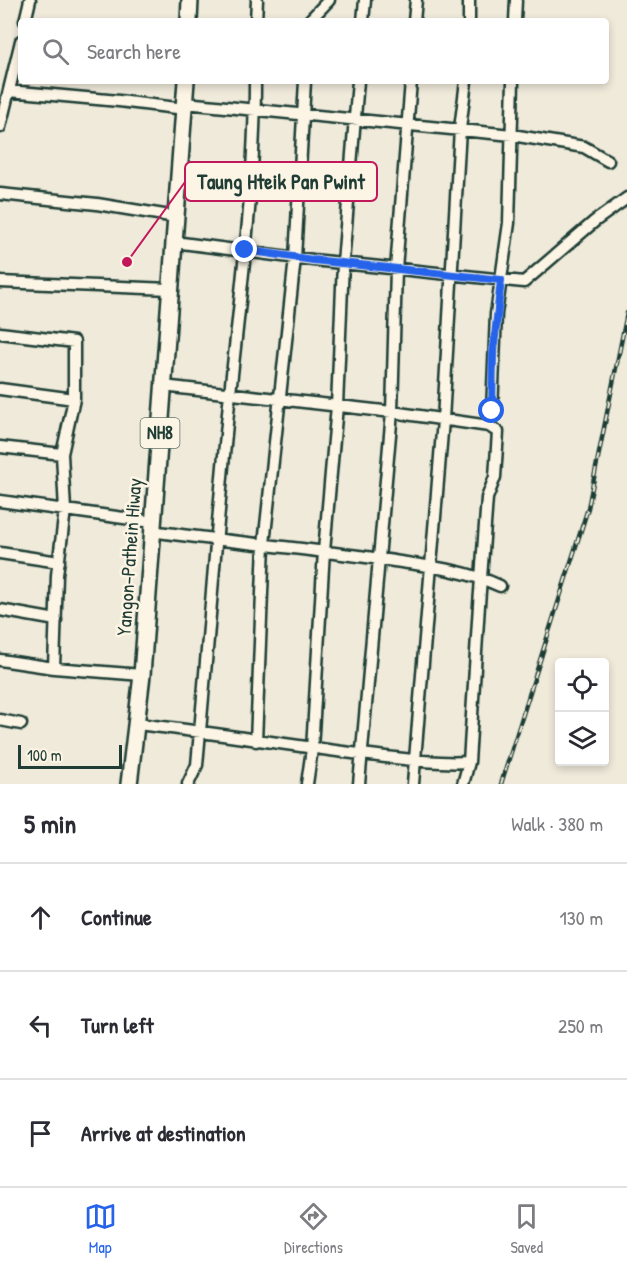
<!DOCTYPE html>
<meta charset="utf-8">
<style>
body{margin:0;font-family:"Patrick Hand",sans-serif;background:#f2f2f3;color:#2b2b33}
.controls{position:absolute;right:18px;bottom:18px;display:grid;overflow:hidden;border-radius:6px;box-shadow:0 3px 9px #0003}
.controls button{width:54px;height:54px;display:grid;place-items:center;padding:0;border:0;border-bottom:2px solid #e1e1e2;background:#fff;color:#2b2b33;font:30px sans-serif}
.scale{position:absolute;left:18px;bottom:15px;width:104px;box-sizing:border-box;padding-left:6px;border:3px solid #1f3d34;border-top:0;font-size:16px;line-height:21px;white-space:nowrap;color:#1f3d34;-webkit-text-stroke:4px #fcf5e5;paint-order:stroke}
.stop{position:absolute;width:18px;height:18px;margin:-14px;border:4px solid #2563eb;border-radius:50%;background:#fff}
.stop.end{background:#2563eb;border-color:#fff;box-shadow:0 2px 6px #0008}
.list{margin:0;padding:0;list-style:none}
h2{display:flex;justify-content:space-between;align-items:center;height:78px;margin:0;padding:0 24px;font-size:26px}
h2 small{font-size:20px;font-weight:400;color:#7c7c81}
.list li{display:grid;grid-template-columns:39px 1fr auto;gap:18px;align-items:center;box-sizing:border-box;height:108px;padding:0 24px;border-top:2px solid #e1e1e2}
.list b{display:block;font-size:22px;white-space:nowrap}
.list em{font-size:20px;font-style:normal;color:#7c7c81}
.icon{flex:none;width:33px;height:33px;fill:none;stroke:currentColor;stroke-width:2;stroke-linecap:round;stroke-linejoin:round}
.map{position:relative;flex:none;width:627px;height:784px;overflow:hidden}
.search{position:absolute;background:#fff;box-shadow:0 3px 9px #0003;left:18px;right:18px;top:18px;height:66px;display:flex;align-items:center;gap:15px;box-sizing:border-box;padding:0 21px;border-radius:6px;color:#7c7c81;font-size:22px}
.sheet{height:402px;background:#fff}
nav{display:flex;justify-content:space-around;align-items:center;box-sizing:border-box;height:84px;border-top:2px solid #e1e1e2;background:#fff;font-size:16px;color:#7c7c81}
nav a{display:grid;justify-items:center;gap:3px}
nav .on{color:#2563eb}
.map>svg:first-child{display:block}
</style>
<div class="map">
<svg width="627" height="784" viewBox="0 0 627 784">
<rect width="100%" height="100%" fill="#efeada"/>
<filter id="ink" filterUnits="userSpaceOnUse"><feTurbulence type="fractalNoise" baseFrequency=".0167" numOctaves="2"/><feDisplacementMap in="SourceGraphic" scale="12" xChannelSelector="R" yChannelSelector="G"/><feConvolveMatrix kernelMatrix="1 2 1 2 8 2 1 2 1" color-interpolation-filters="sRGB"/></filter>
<g filter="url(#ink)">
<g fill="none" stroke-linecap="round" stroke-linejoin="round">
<defs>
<path id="minor" d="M25,21L30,0
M256,21L257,0
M309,21L329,0
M363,21L365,0
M414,21L416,0
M469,21V0
M515,21L516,0
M9,91L119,101L185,109
M185,103L512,135L584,147L608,161
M0,127L21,41
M0,194L97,204L176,217
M174,242L313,260L524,282L595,221L627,198
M0,282L170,289
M0,333L74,342V399L62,454L65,510L57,575L54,668
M163,386L392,412L489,426
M0,389L74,399
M0,447L62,454
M0,501L153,522
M152,531C228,542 304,548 380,559C420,565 463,569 500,586
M0,553L59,562
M0,610L56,620
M0,660L54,668L142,675
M0,720L21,724
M137,724C211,732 285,745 360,754C397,758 432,764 469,762
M256,741L264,544L295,258L305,81
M188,784L197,765C208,644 217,523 229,403C240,296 255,188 255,81
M307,784L312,749L324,551L337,406L343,263L358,81
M359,784L392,412L396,269L411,81
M413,784L443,420L460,129L466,81
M463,784L469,762L479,605L487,498L495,477L498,432L489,426L492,411L496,314L509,223L513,81"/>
<path id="highway" d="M189,21L190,0
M129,784L142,675L186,81"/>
</defs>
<use href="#minor" stroke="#1f3d34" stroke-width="15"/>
<use href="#highway" stroke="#1f3d34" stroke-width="20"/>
<use href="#minor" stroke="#fcf5e5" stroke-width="10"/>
<use href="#highway" stroke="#fcf5e5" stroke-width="15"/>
<defs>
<path id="rail" d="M501,784L588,508L627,313"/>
</defs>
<use href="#rail" stroke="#1f3d34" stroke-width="4.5"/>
<use href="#rail" stroke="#fcf5e5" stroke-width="2" stroke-dasharray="7" stroke-linecap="butt"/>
</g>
</g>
<g fill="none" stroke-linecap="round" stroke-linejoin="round" filter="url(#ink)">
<path stroke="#2563eb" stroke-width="8" d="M245,250L313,260L501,280L493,355L492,411"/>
</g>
<g text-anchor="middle" stroke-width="5" stroke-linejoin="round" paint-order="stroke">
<rect fill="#fcf5e5" stroke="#617469" stroke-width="1.5" x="140.5" y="418" width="39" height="30" rx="4.5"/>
<g font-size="18" font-weight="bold" fill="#1f3d34">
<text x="160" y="439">NH8</text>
</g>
<g font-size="20" fill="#1f3d34" stroke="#fcf5e5">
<text transform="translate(129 557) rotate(-86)" y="7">Yangon-Pathein Hiway</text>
</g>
</g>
<path fill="none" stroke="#c2185b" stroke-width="2" d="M127 262L185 182"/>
<circle fill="#c2185b" stroke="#fcf5e5" stroke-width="2" cx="127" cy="262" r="6"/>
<rect fill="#fcf5e5" stroke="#c2185b" stroke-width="2" x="185" y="162" width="192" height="39" rx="6"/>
<g font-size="21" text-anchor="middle" font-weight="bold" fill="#1f3d34">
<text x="281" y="189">Taung Hteik Pan Pwint</text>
</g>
</svg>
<div class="controls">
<button><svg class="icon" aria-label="locate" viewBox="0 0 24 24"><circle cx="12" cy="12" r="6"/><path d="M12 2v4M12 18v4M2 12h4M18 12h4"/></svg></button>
<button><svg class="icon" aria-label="layers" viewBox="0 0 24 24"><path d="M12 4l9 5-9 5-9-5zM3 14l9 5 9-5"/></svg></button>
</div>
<div class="scale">100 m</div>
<div class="stop" style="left:492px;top:411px"></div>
<div class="stop end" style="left:245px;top:250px"></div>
<div class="search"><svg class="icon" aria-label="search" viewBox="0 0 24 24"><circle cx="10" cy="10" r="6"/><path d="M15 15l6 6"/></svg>Search here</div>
</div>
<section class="sheet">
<h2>5 min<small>Walk · 380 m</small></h2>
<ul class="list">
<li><svg class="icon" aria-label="ahead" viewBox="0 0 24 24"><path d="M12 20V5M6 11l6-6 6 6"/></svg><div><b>Continue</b></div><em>130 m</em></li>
<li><svg class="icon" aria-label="left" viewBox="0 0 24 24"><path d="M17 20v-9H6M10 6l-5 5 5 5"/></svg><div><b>Turn left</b></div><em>250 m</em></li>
<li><svg class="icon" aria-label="arrive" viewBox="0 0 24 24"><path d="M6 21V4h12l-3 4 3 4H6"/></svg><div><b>Arrive at destination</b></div></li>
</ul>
</section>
<nav>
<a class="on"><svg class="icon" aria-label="map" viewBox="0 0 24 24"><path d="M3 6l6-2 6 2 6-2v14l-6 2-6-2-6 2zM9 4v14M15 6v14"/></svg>Map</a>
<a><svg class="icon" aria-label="directions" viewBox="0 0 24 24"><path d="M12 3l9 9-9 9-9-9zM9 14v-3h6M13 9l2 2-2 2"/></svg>Directions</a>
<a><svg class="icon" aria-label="saved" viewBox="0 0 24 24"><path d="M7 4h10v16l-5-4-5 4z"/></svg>Saved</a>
</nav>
